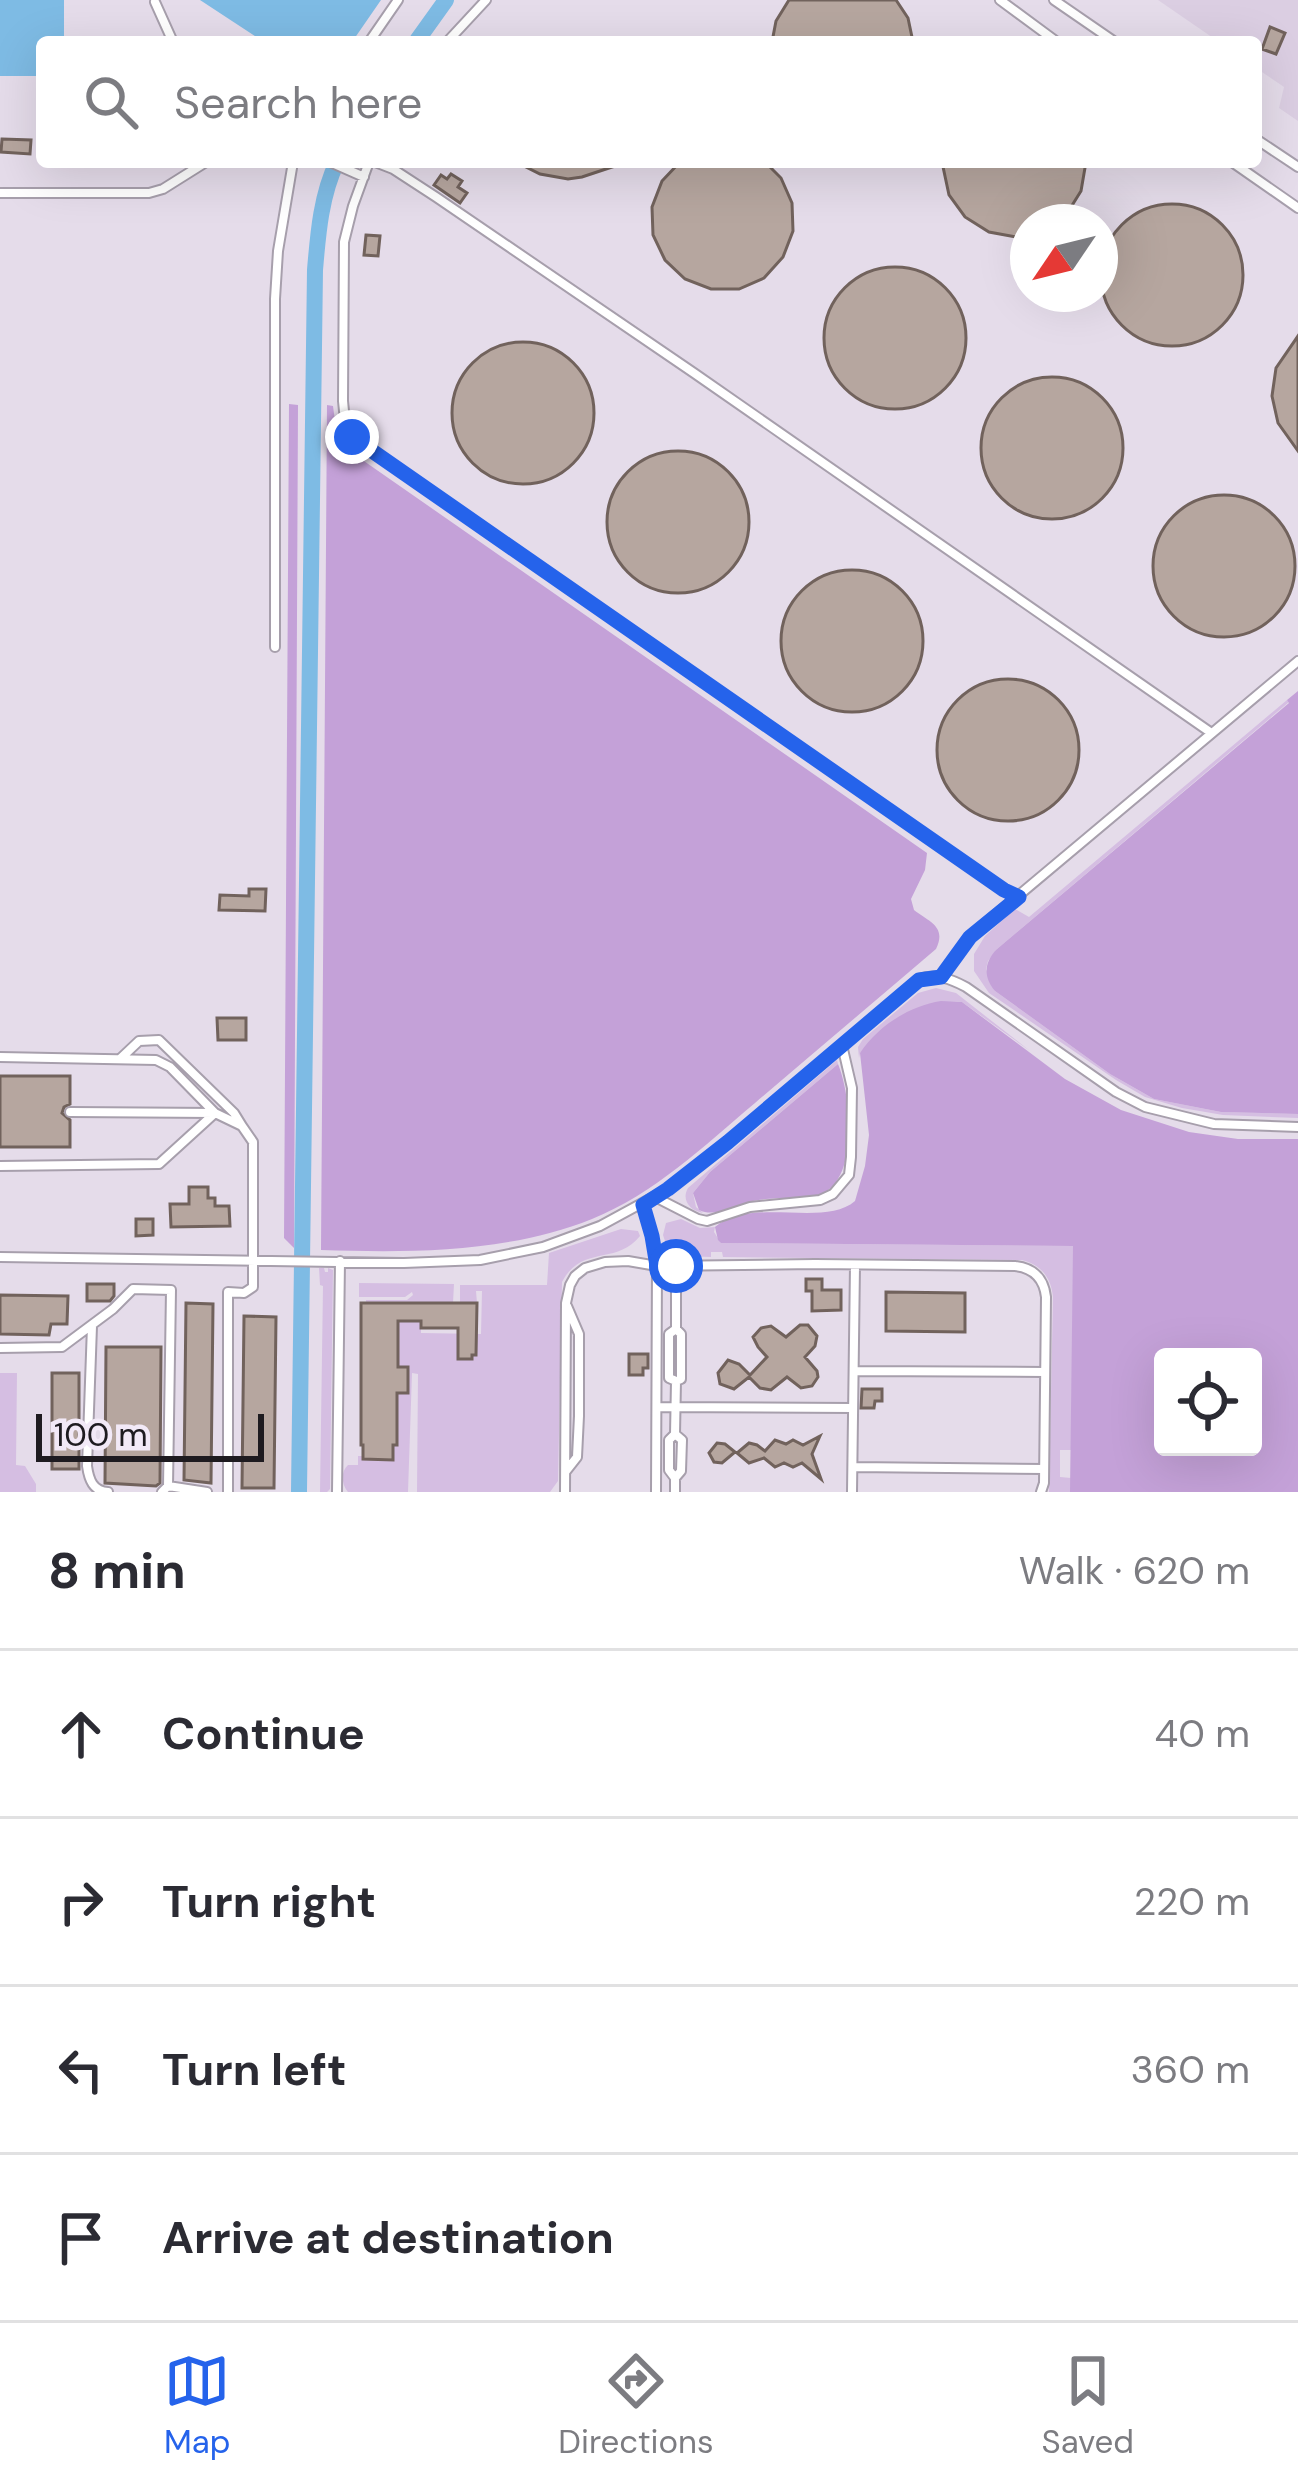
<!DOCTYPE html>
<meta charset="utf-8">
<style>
body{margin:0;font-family:"DM Sans",sans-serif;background:#f2f2f3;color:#2b2b33}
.controls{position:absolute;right:36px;bottom:36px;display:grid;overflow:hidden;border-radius:12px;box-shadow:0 12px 48px #0002}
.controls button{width:108px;height:108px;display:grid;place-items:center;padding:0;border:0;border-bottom:3px solid #e1e1e2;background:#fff;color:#2b2b33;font:60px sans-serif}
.compass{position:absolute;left:1010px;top:204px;width:108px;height:108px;border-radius:50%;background:#fff;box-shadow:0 12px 48px #0002;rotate:235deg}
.scale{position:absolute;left:36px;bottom:30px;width:228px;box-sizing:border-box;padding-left:12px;border:6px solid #1e1b20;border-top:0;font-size:33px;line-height:42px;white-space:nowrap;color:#1e1b20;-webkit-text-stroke:9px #f2e9f7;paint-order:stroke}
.stop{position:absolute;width:36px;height:36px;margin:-27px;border:9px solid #2563eb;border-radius:50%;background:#fff}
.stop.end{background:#2563eb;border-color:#fff;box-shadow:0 3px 12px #0008}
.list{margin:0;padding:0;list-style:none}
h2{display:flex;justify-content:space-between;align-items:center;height:156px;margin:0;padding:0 48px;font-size:51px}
h2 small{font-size:39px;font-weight:400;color:#7c7c81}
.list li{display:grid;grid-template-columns:78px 1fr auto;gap:36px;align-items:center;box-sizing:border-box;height:168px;padding:0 48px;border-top:3px solid #e1e1e2}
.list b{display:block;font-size:45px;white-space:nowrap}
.list em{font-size:39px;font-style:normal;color:#7c7c81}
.icon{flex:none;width:66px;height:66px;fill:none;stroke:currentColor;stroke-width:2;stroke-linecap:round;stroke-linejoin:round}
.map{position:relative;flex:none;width:1298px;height:1492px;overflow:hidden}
.search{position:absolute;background:#fff;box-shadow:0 12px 48px #0002;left:36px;right:36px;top:36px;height:132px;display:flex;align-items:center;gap:30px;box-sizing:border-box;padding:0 42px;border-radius:12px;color:#7c7c81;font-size:45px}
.sheet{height:828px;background:#fff}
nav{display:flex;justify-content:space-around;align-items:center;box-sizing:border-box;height:168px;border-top:3px solid #e1e1e2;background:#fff;font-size:33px;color:#7c7c81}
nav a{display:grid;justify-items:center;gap:6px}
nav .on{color:#2563eb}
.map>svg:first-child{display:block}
</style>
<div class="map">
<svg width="1298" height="1492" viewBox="0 0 1298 1492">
<rect width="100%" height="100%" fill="#e5dcea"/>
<path fill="#dbcee2" d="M1158,0H1298V121L1279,108L1284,87L1256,68V42H1219Z"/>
<path fill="#d5bee2" d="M1287,700L1289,702L997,949L988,961L986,969L995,991L1110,1074L1154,1099L1221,1112L1298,1114V1118L1223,1115L1182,1108L1145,1097L1116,1080L989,993L974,971V954L985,936L1015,909L1029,917Z
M936,988L956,993L1030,1051L962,1002C914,999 894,1025 860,1053L859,1058L858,1047L863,1039L918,993Z
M837,1060L838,1064L710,1172L693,1193L696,1207L703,1213C690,1211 681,1200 688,1188Z
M681,1219L700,1228L715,1227L714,1232L721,1243L1074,1246L1071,1450H1060V1477L1071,1478L1070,1492H1049L1053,1297C1051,1277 1041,1265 1022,1260L723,1257L722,1252H711V1257L683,1256L667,1247L663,1235L666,1223Z
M621,1229L638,1231L640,1236C616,1266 582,1244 562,1282L558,1481L550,1492H417L418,1374L412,1373L408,1492H348C342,1485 340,1472 348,1465H358V1456H363L364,1459H393V1445L397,1444V1393L408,1392V1368L398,1367V1321H412L366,1303V1300H407L413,1295L412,1292L405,1297H359V1283L454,1284L453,1303L416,1304L421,1313V1333L481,1334L482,1291H476L477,1303H460V1285H547L549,1253Z
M319,1268H324L325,1272H328V1268L333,1270L330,1489L327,1492H320L323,1286L320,1285Z
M0,1373H17L16,1465L25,1466L36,1484V1492H0Z"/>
<path fill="#c4a1d8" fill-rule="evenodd" d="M289,404L298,405L294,1248L284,1238Z
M327,405L333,406L338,443L927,853L925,870L911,899L914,910C929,922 947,926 936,949C876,1000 815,1052 755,1103C704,1146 654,1194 592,1219C507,1253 410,1253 321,1250Z
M1298,691V1114L1221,1112L1154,1099L1110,1074L995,991C983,977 984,962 997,949L1289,703L1287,700Z
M941,1001L962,1002L1065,1079L1121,1110L1189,1132L1238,1139H1298V1492H1070L1073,1246L721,1243L718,1240L715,1227C751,1196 824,1228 855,1201L865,1166L869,1135L860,1053C878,1026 909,1006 941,1001ZM1163,1357H1253V1447H1163Z
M838,1064C851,1095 860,1181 819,1195C804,1200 773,1196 753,1201C735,1205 716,1218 699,1210L693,1193L710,1172Z"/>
<path fill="#7ebbe4" d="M0,0H64V42H42V76H0Z
M200,0H381L352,42H264Z"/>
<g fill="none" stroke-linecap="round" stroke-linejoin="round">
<path stroke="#7ebbe4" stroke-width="16" d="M416,42L446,0
M299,1491L315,270C318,234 321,195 337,162"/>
</g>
<path fill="#b6a69f" stroke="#71625c" stroke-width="3" d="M789,0H896L908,18L913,42H772L776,21Z
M1270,27L1285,33L1276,54L1262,49Z
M2,139L31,140L30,154L1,152Z
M516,162H620L621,164L582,177L568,179L540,174Z
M680,162H765L781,178L792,203L793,231L783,257L764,278L739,289H711L685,279L665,260L653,235L652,207L662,181Z
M942,162H1086L1081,191L1066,215L1058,222H1028V236L1016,237L989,232L965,217L949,195Z
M451,174L462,181L458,187L467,193L460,203L434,185L441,175L447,179Z
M1101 275a71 71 0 1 1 142 0a71 71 0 1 1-142 0Z
M366,235L380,236L378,256L364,255Z
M824 338a71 71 0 1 1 142 0a71 71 0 1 1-142 0Z
M1298,336V451L1278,423L1272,396L1276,368Z
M452 413a71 71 0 1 1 142 0a71 71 0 1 1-142 0Z
M981 448a71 71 0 1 1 142 0a71 71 0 1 1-142 0Z
M607 522a71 71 0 1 1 142 0a71 71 0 1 1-142 0Z
M1153 566a71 71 0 1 1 142 0a71 71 0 1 1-142 0Z
M781 641a71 71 0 1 1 142 0a71 71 0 1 1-142 0Z
M937 750a71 71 0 1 1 142 0a71 71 0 1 1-142 0Z
M249,889H266L265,911L219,910L220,895L249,896Z
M217,1018H246V1040H218Z
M0,1076H70V1104L64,1107L62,1113L70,1120V1147H0Z
M189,1187H208V1198H215V1206H229L230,1226L171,1227L170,1204H189Z
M136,1219H153V1235L136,1236Z
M806,1279H822V1290H841V1310L812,1311V1291H806Z
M87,1284H114V1296L110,1301H87Z
M886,1292L965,1293V1332L886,1331Z
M0,1295L68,1296L67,1324H51L49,1335L0,1334Z
M186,1303L213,1304L211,1483L184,1480Z
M361,1303H477L476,1355H472V1359H458V1328H421V1321H398V1367H408V1393H397V1445H393V1460L363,1459V1445H361Z
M244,1316L276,1317L274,1488H242Z
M800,1325H808L817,1336L815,1346L805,1357L817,1371L818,1377L812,1386L801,1388L787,1377L771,1390L760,1388L749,1377L734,1389L720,1384L718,1373L728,1360L739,1364L750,1375L767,1357L758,1347L753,1337L761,1328L771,1326L786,1337Z
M106,1347H161L160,1483L156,1486L105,1483Z
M629,1354H648V1368H643V1375H629Z
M52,1373H79V1469H52Z
M862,1389H882V1401H875L874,1408H861Z
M820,1436L812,1454L821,1479L802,1463L793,1467L784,1463L775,1467L764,1458L749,1463L737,1453L749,1443L757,1445L765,1451L775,1440L786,1444L793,1440L803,1445Z
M717,1443L725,1444L735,1452L722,1463L714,1462L709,1453Z"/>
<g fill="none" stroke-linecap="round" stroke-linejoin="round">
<defs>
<path id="service" d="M1000,0L1057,42
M1054,0L1115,42
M155,2L173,42
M369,42L398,0
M447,42L486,0
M1256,139L1298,167
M330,162L364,177
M369,162L353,206L344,242L343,401L345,421L352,437L1004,890L1019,897
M375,162L393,169L436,197L694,373L1210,732
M1232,162L1298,208
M0,193H149L163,189L206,162
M275,647V299L278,251L293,162
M941,977L969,937L1298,661
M0,1057L156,1060L170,1067L215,1113L159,1164L0,1166
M121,1058L139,1041L159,1040L234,1113L242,1126
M70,1112L215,1113L242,1126L253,1142V1287L244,1293L228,1292V1492
M655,1197L698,1219L707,1221L750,1207L820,1200L833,1194L849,1175L851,1157L852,1088L842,1045
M643,1205L652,1236L657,1266L656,1492
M0,1257L404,1263L480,1260L543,1247L600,1226L668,1189L728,1142L919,979C936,973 951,979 966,987L1116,1092L1145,1107L1214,1124L1298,1127
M92,1326L87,1466C89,1480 93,1491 108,1492
M0,1348L62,1347L113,1309L133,1289L171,1290L168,1486L162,1492
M854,1371L1045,1372
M676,1381L669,1378V1334L676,1329
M657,1407L853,1408
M853,1467L1044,1469
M566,1471L577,1457L579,1416V1334L567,1306
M675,1478L669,1470V1440L675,1434
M168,1486L207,1492
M337,1492L340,1261
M565,1492L566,1303L570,1285L575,1276L585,1268L605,1262L628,1261L657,1266L815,1264L1015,1266C1034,1268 1044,1279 1046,1297L1044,1483L1041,1492
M675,1492V1478L681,1471L682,1440L675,1434L676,1381L681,1379V1334L676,1329V1266
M852,1492L855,1265"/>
</defs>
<use href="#service" stroke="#a79fac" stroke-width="12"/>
<use href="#service" stroke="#fff" stroke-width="8"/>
</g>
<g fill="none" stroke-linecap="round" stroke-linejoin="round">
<path stroke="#2563eb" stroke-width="15" d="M352,437L1004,890L1019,897L970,937L941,977L919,980L728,1142L668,1189L643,1205L652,1236L657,1266H676"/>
</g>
</svg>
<div class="controls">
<button><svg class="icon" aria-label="locate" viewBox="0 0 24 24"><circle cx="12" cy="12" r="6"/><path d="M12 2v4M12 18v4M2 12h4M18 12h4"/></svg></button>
</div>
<svg class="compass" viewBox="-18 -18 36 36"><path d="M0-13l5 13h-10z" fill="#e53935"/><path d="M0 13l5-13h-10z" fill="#7c7c81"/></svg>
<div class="scale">100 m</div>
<div class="stop" style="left:676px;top:1266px"></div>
<div class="stop end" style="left:352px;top:437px"></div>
<div class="search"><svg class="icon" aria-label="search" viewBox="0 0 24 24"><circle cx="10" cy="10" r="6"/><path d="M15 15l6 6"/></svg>Search here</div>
</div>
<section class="sheet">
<h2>8 min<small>Walk · 620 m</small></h2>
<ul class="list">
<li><svg class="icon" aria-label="ahead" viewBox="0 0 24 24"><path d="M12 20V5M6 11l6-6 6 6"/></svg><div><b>Continue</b></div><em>40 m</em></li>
<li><svg class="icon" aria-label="right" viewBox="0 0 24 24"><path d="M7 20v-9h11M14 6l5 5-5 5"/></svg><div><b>Turn right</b></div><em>220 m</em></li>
<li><svg class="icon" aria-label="left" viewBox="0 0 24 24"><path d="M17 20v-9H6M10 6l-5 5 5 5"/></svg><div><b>Turn left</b></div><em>360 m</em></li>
<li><svg class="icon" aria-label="arrive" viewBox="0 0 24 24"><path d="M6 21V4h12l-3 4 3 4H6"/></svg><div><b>Arrive at destination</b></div></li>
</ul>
</section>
<nav>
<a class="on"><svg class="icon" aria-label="map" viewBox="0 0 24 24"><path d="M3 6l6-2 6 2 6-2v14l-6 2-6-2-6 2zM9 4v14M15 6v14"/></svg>Map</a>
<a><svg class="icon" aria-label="directions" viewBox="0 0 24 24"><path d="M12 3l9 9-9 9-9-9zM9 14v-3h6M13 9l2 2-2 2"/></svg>Directions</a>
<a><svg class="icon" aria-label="saved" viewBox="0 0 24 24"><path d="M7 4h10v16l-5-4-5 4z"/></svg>Saved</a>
</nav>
